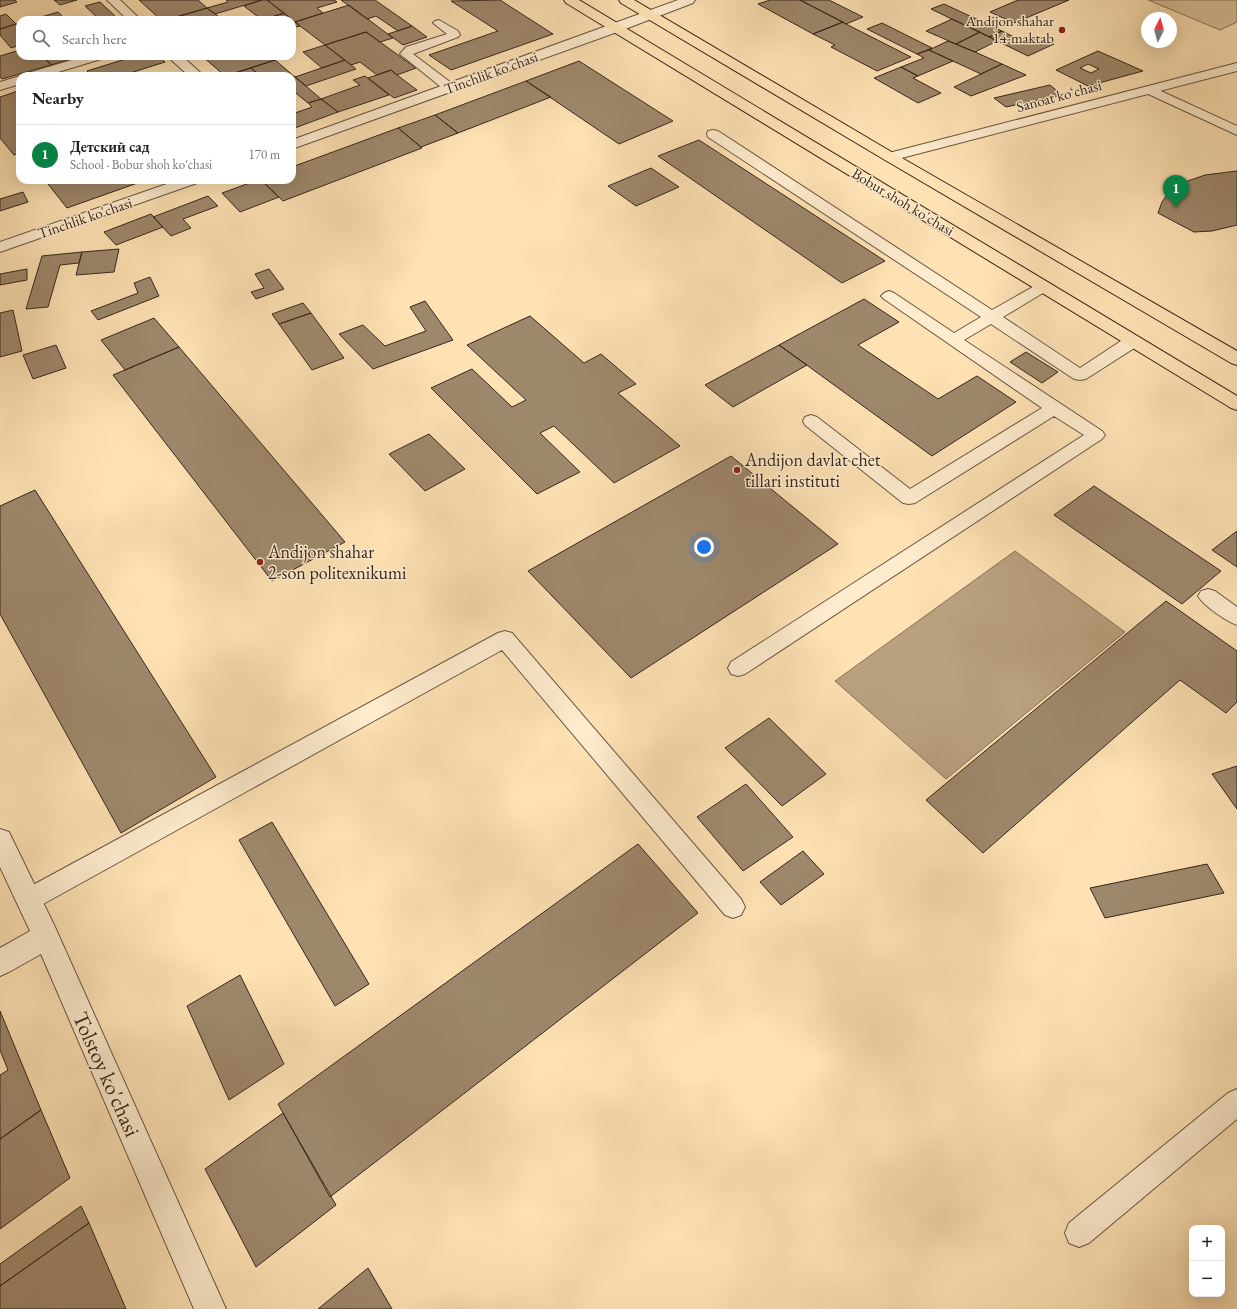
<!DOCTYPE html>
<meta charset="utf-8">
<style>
body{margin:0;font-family:"EB Garamond",serif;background:#f2f2f2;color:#202124}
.controls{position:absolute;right:12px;bottom:12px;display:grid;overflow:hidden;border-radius:8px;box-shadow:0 4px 16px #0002}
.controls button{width:36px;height:36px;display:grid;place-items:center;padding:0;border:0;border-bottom:1px solid #e0e0e0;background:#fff;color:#202124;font:20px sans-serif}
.compass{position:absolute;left:1141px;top:12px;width:36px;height:36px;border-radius:50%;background:#fff;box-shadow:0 4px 16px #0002;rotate:6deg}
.you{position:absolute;left:704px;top:547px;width:14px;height:14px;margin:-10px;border:3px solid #fff;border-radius:50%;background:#1a73e8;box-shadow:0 0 0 6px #1a73e833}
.badge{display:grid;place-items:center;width:26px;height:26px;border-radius:50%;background:#0b8043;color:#fff;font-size:13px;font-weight:700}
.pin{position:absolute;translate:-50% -33px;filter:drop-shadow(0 1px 2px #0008)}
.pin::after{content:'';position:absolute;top:21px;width:14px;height:12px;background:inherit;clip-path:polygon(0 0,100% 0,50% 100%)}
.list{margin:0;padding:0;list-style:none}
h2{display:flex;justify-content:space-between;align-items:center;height:52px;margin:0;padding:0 16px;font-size:17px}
h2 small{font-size:13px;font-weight:400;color:#757577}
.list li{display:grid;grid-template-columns:26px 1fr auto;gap:12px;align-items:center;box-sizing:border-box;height:60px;padding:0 16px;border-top:1px solid #e0e0e0}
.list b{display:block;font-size:15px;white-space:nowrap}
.list p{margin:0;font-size:13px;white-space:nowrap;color:#757577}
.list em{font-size:13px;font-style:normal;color:#757577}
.icon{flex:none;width:22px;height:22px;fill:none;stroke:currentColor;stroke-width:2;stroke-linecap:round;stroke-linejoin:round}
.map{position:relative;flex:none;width:1237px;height:1309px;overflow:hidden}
.search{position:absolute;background:#fff;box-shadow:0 4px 16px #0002;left:16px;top:16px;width:280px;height:44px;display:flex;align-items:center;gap:10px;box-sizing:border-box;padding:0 14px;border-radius:12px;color:#757577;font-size:15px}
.panel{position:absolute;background:#fff;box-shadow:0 4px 16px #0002;left:16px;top:72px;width:280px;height:112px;border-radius:12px}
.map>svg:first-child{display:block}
</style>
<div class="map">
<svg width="1237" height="1309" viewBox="0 0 1237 1309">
<rect width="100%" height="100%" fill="#fee2b4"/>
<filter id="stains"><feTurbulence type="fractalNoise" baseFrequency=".005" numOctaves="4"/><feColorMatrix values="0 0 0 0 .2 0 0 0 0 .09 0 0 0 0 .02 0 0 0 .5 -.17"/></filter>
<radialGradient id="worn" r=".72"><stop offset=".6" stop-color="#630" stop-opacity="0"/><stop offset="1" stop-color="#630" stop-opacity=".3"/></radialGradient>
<path fill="#dcc29a" stroke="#8a745c" d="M1148,0H1237V22L1220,30Z"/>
<path fill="#baa281" stroke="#867059" d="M1015,551L1125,632L946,779L835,681Z"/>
<path fill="#9e886c" stroke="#37261d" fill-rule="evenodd" d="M0,0H15L17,2L0,7Z
M54,0H77L60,5Z
M139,0H198L207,8L166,20H161Z
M226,0H262L215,14L207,8L228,2Z
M262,0H267L284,13L262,20L244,6Z
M267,0H334L337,2L317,8L323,13L295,22Z
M341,0H375L412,26L398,31L376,16L367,19Z
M500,0L553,34L451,70L429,55L498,31L451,1Z
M770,0H800L843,22L813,34L758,4Z
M800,0H829L863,17L846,24Z
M1018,0H1069L1014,23L990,12Z
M100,2L117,18L109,20H100L85,6Z
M944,4L1002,31L989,37L931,9Z
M349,5L393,38L380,42L366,32L325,45L295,22Z
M207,8L218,16L206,20H166Z
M58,12L66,20H31Z
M284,13L300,26L292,28V20H263Z
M6,14L16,24L0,29V16Z
M126,15L132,20H109L117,18Z
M952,19L980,32L956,44L926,31Z
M843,22L846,24L911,57L877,71L831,47L835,45L813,34Z
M20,23V45L11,48L0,35V29Z
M882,23L932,48L917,54L867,29Z
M412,26L427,37L403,45L388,34Z
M1002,31L1026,43L1038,37L1054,44L1028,56L989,37Z
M366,32L380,42L416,68L397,75L391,70L377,75L360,62L351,65L325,45Z
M980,32L997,41L975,52L956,44Z
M948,41L975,52L1002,64L981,74L929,50Z
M325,45L345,60L322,68L303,52Z
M20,50V56H43L51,65L2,79L0,77V56Z
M929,50L953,61L918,76L901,67L924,58L917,54Z
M1098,51L1143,71L1088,86L1056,70ZM1088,64L1099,69L1091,73L1080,68Z
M43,56H80L51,65Z
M135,56H159L165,62L124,75L125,76H107L105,74L92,76L87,71Z
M202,56H269L275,60L225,76Z
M275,60L295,77L260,76L251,68Z
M345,60L356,69L306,86L295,77Z
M579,61L673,121L619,144L526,81Z
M1002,64L1026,75L971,96L954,87Z
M901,67L918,76L913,78L941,93L918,103L874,78Z
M251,68L260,76H226Z
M391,70L397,75L417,90L394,98L368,78Z
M365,76L389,95L338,112L321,99L360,85L353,80Z
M295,77L306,86L321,99L308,103L292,90V78Z
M526,81L551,97L458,133L435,115Z
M1050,85L1062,95L1006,107L994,98Z
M18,91L20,93V153L14,155L0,138V97Z
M321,99L338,112L292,129V114L312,107L308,103Z
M435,115L458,133L421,147L398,128Z
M398,128L422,148L283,201L261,180H292V167Z
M699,140L885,261L842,283L658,156Z
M651,168L679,187L636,206L608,186Z
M1237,171V225L1212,231L1194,232L1158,213L1162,202L1169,192L1179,184L1205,175Z
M60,180H146L67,208L48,184Z
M258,180H261L279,197L240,212L222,193Z
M23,192L28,202L0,211V199Z
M208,196L218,206L183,219L191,228L171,236L153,217Z
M151,214L163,227L116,245L104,232Z
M119,249L114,272L76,275L82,252Z
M82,252L79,263L60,265L48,307L26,309L42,256Z
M27,269V280L0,285V274Z
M269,269L284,289L256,299L251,292L264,288L255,274Z
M150,277L159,296L98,320L91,311L138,293L134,283Z
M864,299L899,322L858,345L938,399L977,376L1016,402L932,456L779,345Z
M425,301L453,340L373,369L339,334L363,325L385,346L426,331L410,307Z
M303,303L311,313L279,324L272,314Z
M13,310L22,351L0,357V313Z
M311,313L344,358L312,370L279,324Z
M530,316L584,363L601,354L636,384L618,393L680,446L614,483L554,426L540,433L580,472L537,494L431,388L472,369L512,407L526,400L467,345Z
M154,318L179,347L125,370L101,340Z
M56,345L66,368L33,379L23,355Z
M779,345L807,365L733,407L705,385Z
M179,347L345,542L272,581L113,375Z
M1026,352L1058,372L1042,383L1010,362Z
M429,434L465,469L425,491L389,454Z
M731,456L838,544L631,678L528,571Z
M1094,486L1221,571L1182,604L1054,515Z
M35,490L216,777L121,833L0,614V506Z
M1237,531V567L1212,550Z
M1166,601L1237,651V702L1226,713L1180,680L983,853L926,800Z
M769,718L826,774L782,806L725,748Z
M1237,766V809L1212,774Z
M746,784L793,837L743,871L697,817Z
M272,822L369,984L335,1006L239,840Z
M638,844L698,913L330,1197L278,1104Z
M803,851L824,874L781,905L760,882Z
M1207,864L1224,893L1105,918L1090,888Z
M240,975L284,1064L229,1100L187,1006Z
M0,1011L41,1110L0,1139V1075L8,1070L0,1050Z
M41,1110L70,1178L0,1229V1139Z
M283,1113L336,1205L256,1267L205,1169Z
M81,1206L89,1223L0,1286V1264Z
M89,1223L126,1309H0V1286Z
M368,1268L392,1309H318Z"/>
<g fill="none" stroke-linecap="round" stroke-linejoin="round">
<defs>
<path id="service" d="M439,20L458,31L460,35L458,37L413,54L454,85L456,88L454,91H446L400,54L406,47L447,34L433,23L435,21Z
M85,56H103L101,59L45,76H26L28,73Z
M20,76V84L0,90V82Z
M1150,86L1237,126V135L1146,93L1144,90L1146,87Z
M713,130L718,131L992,310L1038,284L1043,282L1048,284L1051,287L1048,290L1003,317L1080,368L1127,337L1133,336L1139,337L1141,341L1139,345L1086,379L1080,380L1074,379L991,324L964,340L1102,431L1105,435L1102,439L745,674L738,676L731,674L728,668L731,662L1084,435L1054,416L915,503L909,504L903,503L805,425L803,421L805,417L811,415L817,417L910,489L1042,408L884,299L881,296L884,293L889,291L894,293L954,333L981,317L708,137L707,134L708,131Z
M1208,589L1215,591L1237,607V625C1226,621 1204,606 1198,596L1201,591Z
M505,631L512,633L741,899L745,907L741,915L733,918L725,915L502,650L36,908L28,911L20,908L16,900L20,892L498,633Z
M1237,1089V1119L1089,1243L1079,1247L1069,1243L1065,1233L1069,1223L1228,1093Z"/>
<path id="minor" d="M107,0H120L141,20H128Z
M678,0H695L693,3L620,31L292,149V140Z
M167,56H182L204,76H189Z
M1237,63V71L890,161L885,160L883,157L885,154Z
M178,180H199L197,183L0,252V242Z
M0,829L9,832L55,927L226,1309H194L41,954L9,972L0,976V948L30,931L0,867Z"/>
<path id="primary" d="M564,0H579L1237,396V410L1231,408L566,3Z
M619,0H634L895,154L1237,351V365L1231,363L885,160L621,3Z"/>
</defs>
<use href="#service" stroke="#695543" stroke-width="2"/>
<use href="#minor" stroke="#695543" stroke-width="2"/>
<use href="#primary" stroke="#37261d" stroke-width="2"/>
<use href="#service" fill="#feecce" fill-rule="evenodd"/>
<use href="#minor" fill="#feecce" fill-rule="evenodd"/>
<use href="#primary" fill="#fee2b4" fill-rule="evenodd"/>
</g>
<g fill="#8f2418" stroke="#feecce" stroke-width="1.5">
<circle cx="1062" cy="30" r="4"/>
<circle cx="737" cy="470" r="4"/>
<circle cx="260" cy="562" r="4"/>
</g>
<g text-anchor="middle" stroke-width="3" stroke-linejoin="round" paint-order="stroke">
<g font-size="15" fill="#37261d" stroke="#feecce" text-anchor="end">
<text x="1054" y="26">Andijon shahar<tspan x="1054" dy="17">14-maktab</tspan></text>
</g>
<g font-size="15" fill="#37261d" stroke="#feecce">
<text transform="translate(491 73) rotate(-20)" y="5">Tinchlik ko'chasi</text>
<text transform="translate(1059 96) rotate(-15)" y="5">Sanoat koʻchasi</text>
<text transform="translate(903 202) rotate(31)" y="5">Bobur shoh ko'chasi</text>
<text transform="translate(85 218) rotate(-19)" y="5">Tinchlik ko'chasi</text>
</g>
<g font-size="18" fill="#37261d" stroke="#feecce" text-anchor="start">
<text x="745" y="466">Andijon davlat chet<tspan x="745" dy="21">tillari instituti</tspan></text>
<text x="268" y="558">Andijon shahar<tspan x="268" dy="21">2-son politexnikumi</tspan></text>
</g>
<g font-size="22" fill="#37261d" stroke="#feecce">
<text transform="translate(107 1074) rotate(66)" y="8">Tolstoy ko'chasi</text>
</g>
</g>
<rect width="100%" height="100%" filter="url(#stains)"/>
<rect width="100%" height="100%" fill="url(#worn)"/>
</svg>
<div class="controls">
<button>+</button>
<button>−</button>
</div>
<svg class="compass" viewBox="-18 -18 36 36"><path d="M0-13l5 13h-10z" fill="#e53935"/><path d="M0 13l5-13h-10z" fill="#757577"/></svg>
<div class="you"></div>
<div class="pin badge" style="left:1176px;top:208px">1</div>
<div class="search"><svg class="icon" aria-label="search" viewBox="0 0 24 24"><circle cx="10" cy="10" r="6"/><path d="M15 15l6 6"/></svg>Search here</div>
<section class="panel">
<h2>Nearby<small></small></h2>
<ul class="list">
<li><span class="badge">1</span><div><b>Детский сад</b><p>School · Bobur shoh ko'chasi</p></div><em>170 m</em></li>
</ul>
</section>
</div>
